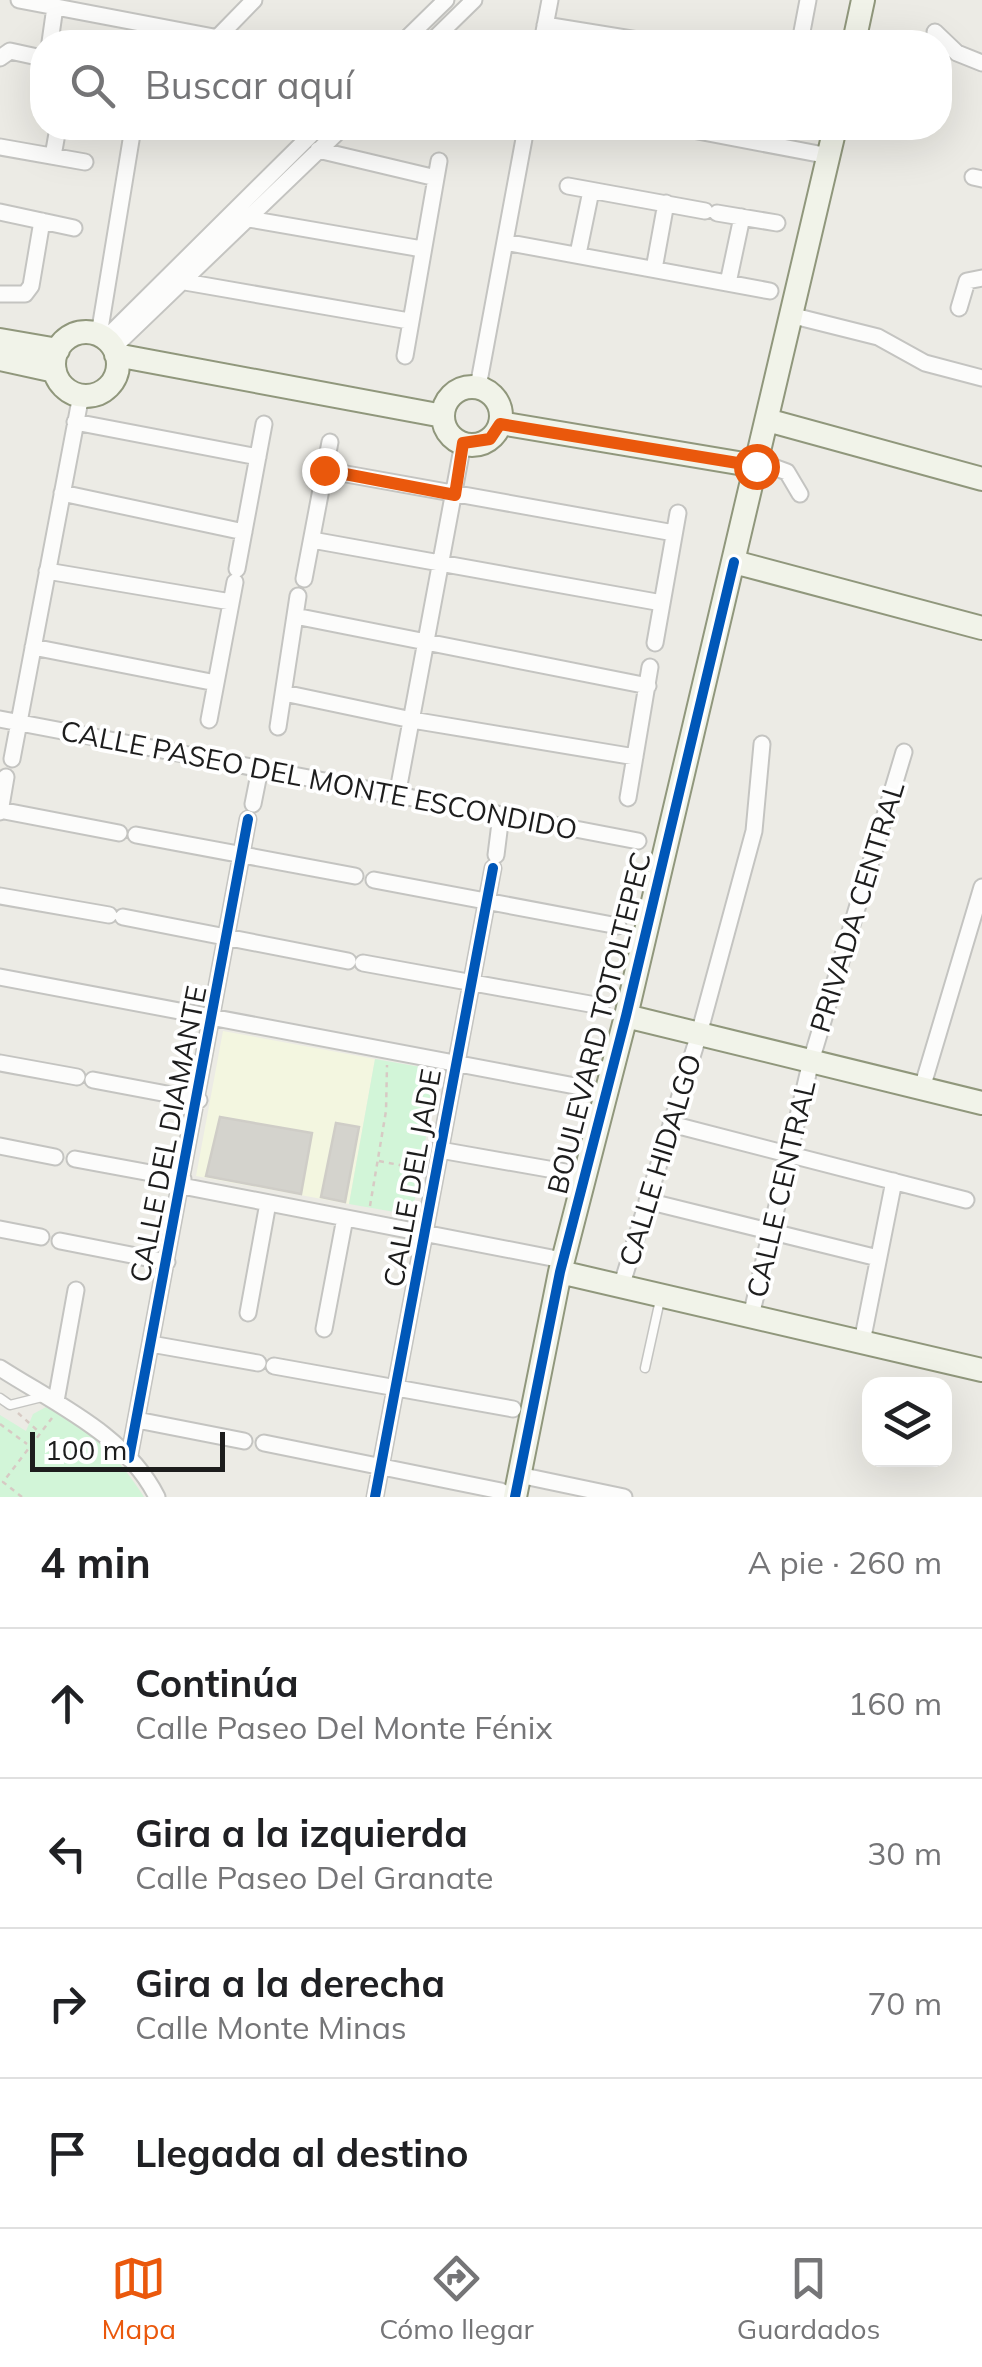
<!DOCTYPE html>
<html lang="es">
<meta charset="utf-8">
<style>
body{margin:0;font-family:Mulish,sans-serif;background:#f6f6f6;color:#202124}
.controls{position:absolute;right:30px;bottom:30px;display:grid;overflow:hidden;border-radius:20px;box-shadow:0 10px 40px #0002}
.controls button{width:90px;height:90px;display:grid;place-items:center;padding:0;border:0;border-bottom:2px solid #e0e0e0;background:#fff;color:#202124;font:50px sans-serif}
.scale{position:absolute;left:30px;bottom:25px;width:195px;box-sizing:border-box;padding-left:10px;border:5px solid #1d1d1d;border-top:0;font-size:28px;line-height:35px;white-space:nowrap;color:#1d1d1d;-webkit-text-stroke:8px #fff;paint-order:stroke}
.stop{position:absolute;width:30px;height:30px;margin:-22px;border:8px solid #ea580c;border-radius:50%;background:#fff}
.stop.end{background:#ea580c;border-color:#fff;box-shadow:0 2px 10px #0008}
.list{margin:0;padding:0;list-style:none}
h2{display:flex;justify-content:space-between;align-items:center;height:130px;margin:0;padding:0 40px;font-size:42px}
h2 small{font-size:32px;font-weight:400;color:#757577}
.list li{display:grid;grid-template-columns:65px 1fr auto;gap:30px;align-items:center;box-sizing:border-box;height:150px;padding:0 40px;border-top:2px solid #e0e0e0}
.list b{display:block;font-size:38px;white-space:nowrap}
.list p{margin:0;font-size:32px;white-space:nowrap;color:#757577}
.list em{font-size:32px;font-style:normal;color:#757577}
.icon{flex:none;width:55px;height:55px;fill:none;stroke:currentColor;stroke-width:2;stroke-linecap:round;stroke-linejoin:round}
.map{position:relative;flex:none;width:982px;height:1497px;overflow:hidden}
.search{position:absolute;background:#fff;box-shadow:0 10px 40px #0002;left:30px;right:30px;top:30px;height:110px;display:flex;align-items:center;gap:25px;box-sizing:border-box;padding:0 35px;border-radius:40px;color:#757577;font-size:38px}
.sheet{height:730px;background:#fff}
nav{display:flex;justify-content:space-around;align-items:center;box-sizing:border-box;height:140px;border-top:2px solid #e0e0e0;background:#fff;font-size:28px;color:#757577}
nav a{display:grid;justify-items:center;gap:5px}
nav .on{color:#ea580c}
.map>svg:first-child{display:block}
</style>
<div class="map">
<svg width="982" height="1497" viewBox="0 0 982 1497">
<rect width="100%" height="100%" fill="#ecebe5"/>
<path fill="#f3f6e0" d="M223,1031L375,1059L349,1204L196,1176Z"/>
<path fill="#d2f5d8" d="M375,1059L438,1070L412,1215L349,1204Z
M46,1407C87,1424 121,1460 144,1497H0V1415L26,1431L33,1414Z"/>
<path fill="#d4d3cd" stroke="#cfcdc7" stroke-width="2.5" d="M220,1117L312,1133L301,1194L206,1176Z
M336,1123L359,1127L345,1202L321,1197Z"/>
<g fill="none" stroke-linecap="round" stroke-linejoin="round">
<defs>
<path id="lane" d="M645,1368L660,1300
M0,1398L10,1405L42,1397"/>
<path id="street" d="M19,0L240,42
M545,25L650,42
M935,32L957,53L982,63
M217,38L254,0
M50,42L55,7
M403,42L446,0
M431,42L474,0
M542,42L550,0
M800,42L808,0
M0,58L10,51L42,58
M682,128L829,156
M0,147L85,162
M318,150L436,178
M53,156L58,128
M973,177L982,179
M568,186L705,211
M0,212L74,228
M717,213L777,223
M249,219L422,249
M505,242L770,291
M578,254L591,191
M654,269L666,203
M185,282L409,321
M728,283L742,217
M0,294H25L31,286L42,221
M959,308L967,281L982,278
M794,316L878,337L925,363L982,378
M99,335L133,128
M105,339L318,128
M113,348L342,128
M405,356L439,161
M478,387L526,128
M75,422L258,457
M757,461L787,472L800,494
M324,470L674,533
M62,493L244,532
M312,540L662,603
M237,569L264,424
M47,571L231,602
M304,579L330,442
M295,616L648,686
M655,643L678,513
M33,647L216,683
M284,693L412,720L635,757
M0,719L638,841
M209,720L235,582
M278,727L298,596
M12,759L81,395
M397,796L463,443
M628,798L650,667
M253,804L260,769
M0,810L119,833
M0,812L6,777
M136,835L355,876
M496,855L501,815
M374,880L618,926
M0,896L109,915
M123,917L348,961
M363,963L601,1006
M0,977L591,1089
M0,1063L77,1077
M93,1080L199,1100
M922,1088L982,887
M671,1124L966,1200
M0,1146L55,1157
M440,1150L571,1173
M75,1159L183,1179
M182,1186L552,1258
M647,1201L878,1258
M0,1229L41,1237
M60,1241L167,1262
M621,1287L699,1034L754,831L762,744
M248,1313L268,1203
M751,1316L811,1061L904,752
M324,1329L345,1218
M862,1342L894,1181
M151,1344L258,1363
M274,1366L513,1409
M0,1368C56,1404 126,1435 157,1497
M56,1401L76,1290
M137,1420L244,1441
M264,1443L501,1491
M129,1458L248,819
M519,1475L624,1497
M375,1497L493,868"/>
<path id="secondary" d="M854,42L863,0
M54 364a32 32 0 1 1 64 0a32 32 0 1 1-64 0Z
M0,340L58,350
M116,355L443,416
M0,359L55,371
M443 416a29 29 0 1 1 58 0a29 29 0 1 1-58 0Z
M767,420L982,479
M500,423L756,466
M734,562L982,628
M626,1016L982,1103
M560,1272L982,1370
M515,1497L560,1272L626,1016L835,128"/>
</defs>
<use href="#lane" stroke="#c4c4c1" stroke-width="11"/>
<use href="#street" stroke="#c4c4c1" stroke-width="19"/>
<use href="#secondary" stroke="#90977c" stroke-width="26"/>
<path stroke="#d7cac4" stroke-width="2.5" stroke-dasharray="5 5" stroke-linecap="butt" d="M379,1161L420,1169
M370,1206L386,1111L387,1065
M18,1413L38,1431
M0,1424L27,1444
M22,1497L3,1482L52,1418"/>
<use href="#lane" stroke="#fcfcfb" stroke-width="8"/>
<use href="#street" stroke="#fcfcfb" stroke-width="15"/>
<use href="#secondary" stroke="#f1f3e9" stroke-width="22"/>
<defs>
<path id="cycleway" d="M129,1458L248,819
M375,1497L493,868
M515,1497L560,1272L626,1016L734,562"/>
</defs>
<use href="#cycleway" stroke="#fff" stroke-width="16"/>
<use href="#cycleway" stroke="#0057b8" stroke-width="10"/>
</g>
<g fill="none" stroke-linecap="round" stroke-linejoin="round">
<path stroke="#ea580c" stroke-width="12" d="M324,470L455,495L463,443L490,439L500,424L756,466"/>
</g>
<g text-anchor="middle" stroke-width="8" stroke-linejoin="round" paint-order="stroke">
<g font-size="28" fill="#1d1d1d" stroke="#fff">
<text transform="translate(319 780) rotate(11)" y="10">CALLE PASEO DEL MONTE ESCONDIDO</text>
<text transform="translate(857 907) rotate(-73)" y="10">PRIVADA CENTRAL</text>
<text transform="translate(599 1023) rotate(-76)" y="10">BOULEVARD TOTOLTEPEC</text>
<text transform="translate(168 1134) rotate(-79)" y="10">CALLE DEL DIAMANTE</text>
<text transform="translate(660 1160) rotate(-73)" y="10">CALLE HIDALGO</text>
<text transform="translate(412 1178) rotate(-80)" y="10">CALLE DEL JADE</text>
<text transform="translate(781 1189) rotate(-77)" y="10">CALLE CENTRAL</text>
</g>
</g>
</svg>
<div class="controls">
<button><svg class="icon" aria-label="layers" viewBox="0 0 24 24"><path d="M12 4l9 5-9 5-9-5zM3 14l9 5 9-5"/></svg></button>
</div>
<div class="scale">100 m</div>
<div class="stop" style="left:756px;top:466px"></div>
<div class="stop end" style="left:324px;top:470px"></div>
<div class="search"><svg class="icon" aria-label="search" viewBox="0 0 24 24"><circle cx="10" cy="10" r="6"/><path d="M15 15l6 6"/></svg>Buscar aquí</div>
</div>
<section class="sheet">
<h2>4 min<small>A pie · 260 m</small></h2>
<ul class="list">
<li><svg class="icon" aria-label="ahead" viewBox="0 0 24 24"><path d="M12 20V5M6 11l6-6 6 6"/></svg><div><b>Continúa</b><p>Calle Paseo Del Monte Fénix</p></div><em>160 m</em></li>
<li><svg class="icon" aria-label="left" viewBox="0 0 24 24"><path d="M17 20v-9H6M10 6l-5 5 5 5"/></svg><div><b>Gira a la izquierda</b><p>Calle Paseo Del Granate</p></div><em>30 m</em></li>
<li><svg class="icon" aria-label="right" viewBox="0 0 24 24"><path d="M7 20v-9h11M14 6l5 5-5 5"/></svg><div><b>Gira a la derecha</b><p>Calle Monte Minas</p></div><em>70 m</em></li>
<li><svg class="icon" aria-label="arrive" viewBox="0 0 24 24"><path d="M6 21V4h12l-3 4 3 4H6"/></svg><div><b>Llegada al destino</b></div></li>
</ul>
</section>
<nav>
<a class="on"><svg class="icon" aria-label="map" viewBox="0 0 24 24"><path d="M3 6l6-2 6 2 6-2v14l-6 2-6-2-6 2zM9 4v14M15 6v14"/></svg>Mapa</a>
<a><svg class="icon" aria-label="directions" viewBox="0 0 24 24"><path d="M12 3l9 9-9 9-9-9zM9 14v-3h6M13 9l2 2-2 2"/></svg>Cómo llegar</a>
<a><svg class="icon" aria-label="saved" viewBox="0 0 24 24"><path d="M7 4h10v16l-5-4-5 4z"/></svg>Guardados</a>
</nav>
